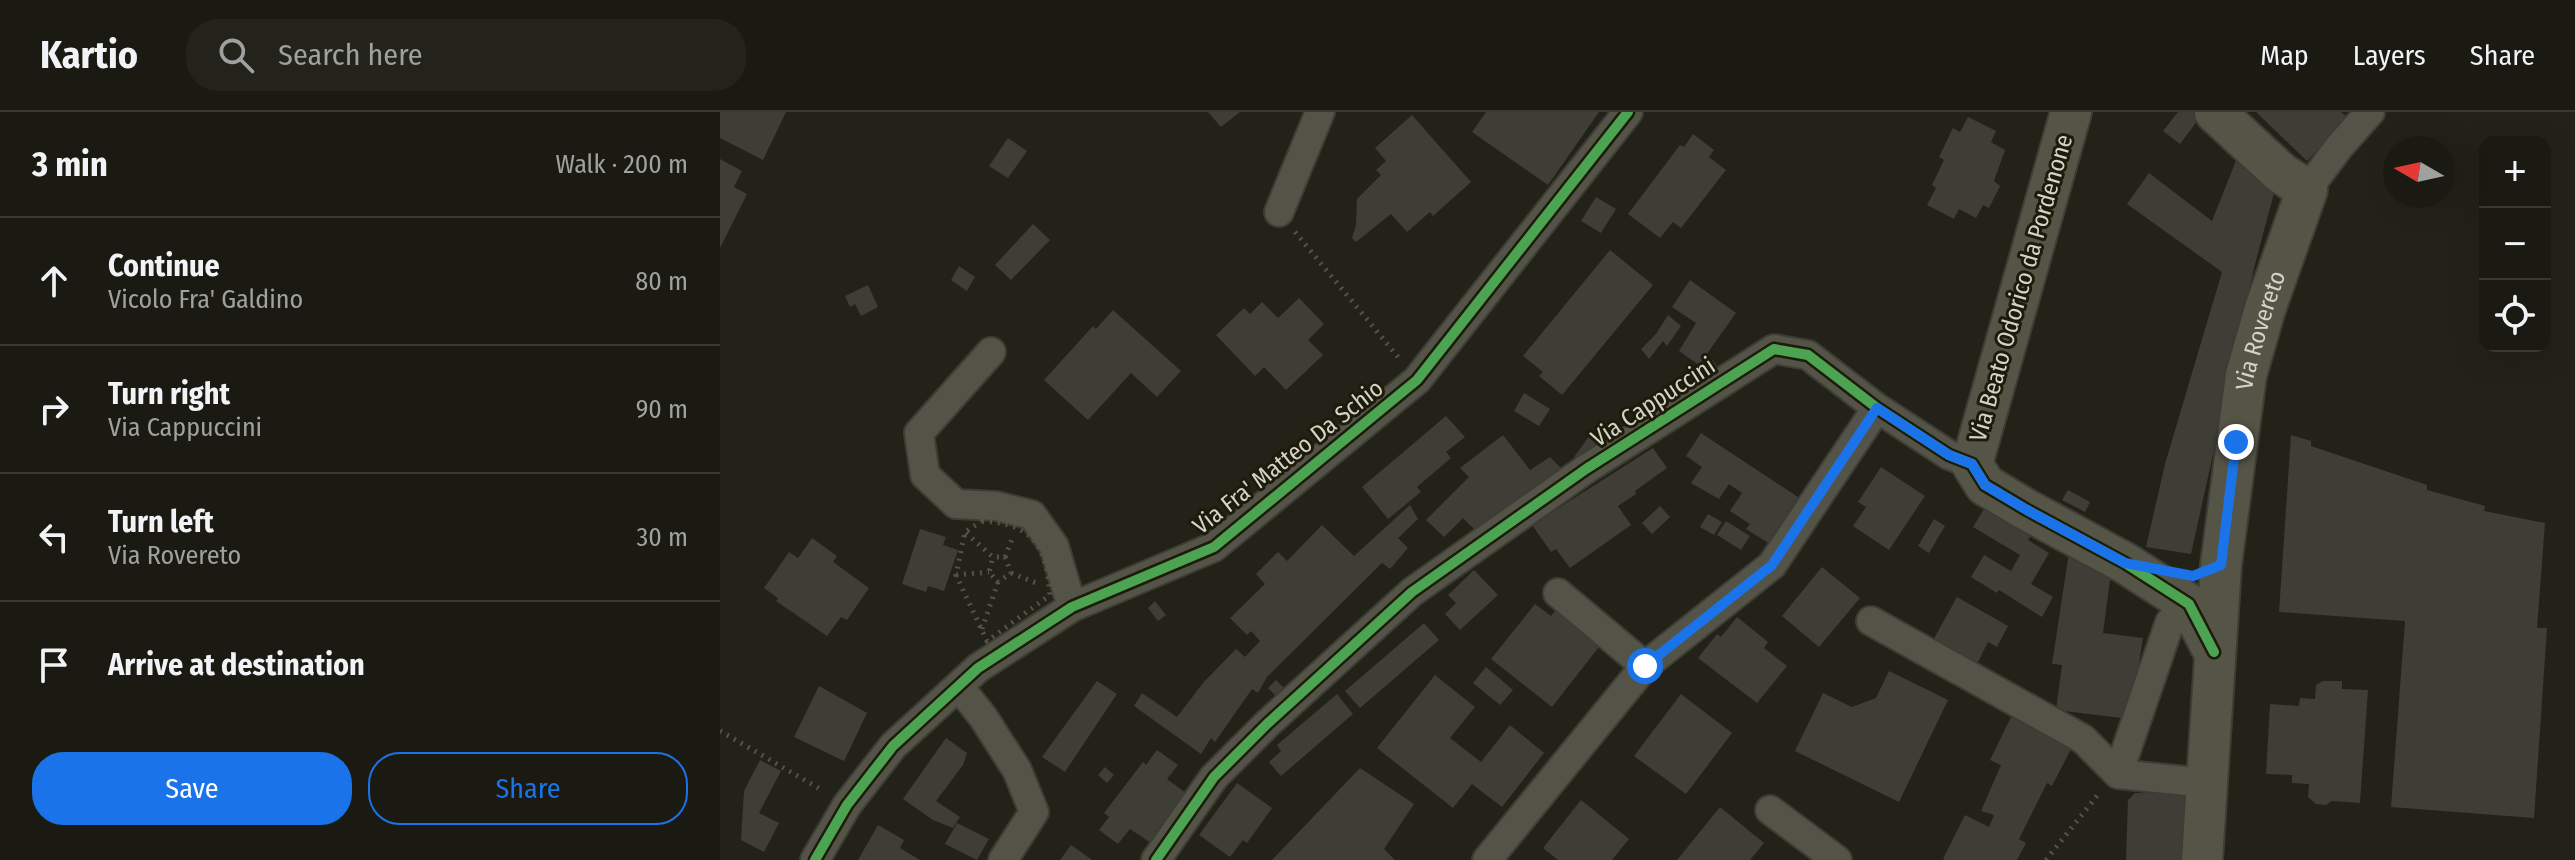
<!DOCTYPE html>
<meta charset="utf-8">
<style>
body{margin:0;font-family:"Fira Sans Condensed",sans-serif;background:#23231b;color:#f1f3f6}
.controls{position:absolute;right:24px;top:24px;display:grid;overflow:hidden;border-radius:16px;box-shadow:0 8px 32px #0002}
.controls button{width:72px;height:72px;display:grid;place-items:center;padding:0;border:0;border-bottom:2px solid #383832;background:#1a1a12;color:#f1f3f6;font:40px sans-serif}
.compass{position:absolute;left:1663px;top:24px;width:72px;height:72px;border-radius:50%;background:#1a1a12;box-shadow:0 8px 32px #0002;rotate:279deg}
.stop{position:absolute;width:24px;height:24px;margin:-18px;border:6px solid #1a73e8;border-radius:50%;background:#fff}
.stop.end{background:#1a73e8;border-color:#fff;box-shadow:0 2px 8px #0008}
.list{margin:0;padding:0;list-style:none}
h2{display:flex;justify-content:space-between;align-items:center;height:104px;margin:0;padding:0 32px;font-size:34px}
h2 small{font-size:26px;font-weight:400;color:#9fa19f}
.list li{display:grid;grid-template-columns:52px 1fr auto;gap:24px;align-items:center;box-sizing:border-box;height:128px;padding:0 32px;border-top:2px solid #383832}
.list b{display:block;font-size:30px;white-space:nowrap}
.list p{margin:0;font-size:26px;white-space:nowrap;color:#9fa19f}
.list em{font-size:26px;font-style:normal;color:#9fa19f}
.actions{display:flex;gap:16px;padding:24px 32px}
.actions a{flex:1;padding:18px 0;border:2px solid #1a73e8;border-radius:32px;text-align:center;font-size:28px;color:#1a73e8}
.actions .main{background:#1a73e8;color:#fff}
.icon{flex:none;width:44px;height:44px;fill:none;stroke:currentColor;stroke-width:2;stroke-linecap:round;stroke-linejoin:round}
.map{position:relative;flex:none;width:1855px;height:748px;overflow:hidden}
header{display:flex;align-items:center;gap:48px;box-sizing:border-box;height:112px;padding:0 40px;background:#1a1a12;border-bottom:2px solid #383832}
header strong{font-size:38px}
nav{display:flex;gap:44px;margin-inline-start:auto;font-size:28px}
.search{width:560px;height:72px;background:#23231b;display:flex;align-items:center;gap:20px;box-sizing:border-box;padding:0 28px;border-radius:32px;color:#9fa19f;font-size:30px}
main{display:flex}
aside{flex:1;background:#1a1a12}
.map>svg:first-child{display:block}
</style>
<header>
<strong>Kartio</strong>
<div class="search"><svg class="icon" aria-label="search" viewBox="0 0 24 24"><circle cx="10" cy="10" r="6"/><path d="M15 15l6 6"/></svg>Search here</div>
<nav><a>Map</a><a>Layers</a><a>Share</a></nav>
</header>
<main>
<aside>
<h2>3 min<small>Walk · 200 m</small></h2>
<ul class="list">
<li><svg class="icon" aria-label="ahead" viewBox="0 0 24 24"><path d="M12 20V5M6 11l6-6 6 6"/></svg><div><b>Continue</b><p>Vicolo Fra' Galdino</p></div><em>80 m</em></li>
<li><svg class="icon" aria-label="right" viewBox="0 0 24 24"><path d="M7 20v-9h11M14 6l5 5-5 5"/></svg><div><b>Turn right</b><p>Via Cappuccini</p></div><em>90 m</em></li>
<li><svg class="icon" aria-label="left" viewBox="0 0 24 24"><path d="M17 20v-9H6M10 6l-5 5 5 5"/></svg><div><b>Turn left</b><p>Via Rovereto</p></div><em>30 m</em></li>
<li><svg class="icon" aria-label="arrive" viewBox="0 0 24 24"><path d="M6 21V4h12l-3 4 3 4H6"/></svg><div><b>Arrive at destination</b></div></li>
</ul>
<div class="actions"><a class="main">Save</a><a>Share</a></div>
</aside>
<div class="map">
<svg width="1855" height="748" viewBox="0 0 1855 748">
<rect width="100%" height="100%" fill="#222218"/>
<path fill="#3e3e36" d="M0,0H66L43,48L0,26Z
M488,0H520L501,15Z
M766,0H879L828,73L752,20Z
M1458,0H1484L1460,32L1443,19Z
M1536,0H1621L1627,5L1587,49Z
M692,3L751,70L713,104L710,100L687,120L671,102L636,130L632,126L636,113L637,87L661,63L656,58L666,49L655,36Z
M1248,5L1276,19L1271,30L1285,38L1274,69L1280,74L1269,96L1263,93L1256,106L1239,97L1234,107L1207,93L1216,76L1212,73L1224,48L1219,45L1233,16L1240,20Z
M973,22L994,38L989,45L1006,58L961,116L953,110L940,126L908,102L960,33L964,35Z
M288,26L307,39L288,66L269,54Z
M1517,46L1557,70L1535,152L1471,442L1426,435L1445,352L1502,160L1407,92L1429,61L1492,109Z
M0,47L22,59L14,75L27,82L0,136Z
M876,85L896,97L881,121L861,109Z
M313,112L330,128L291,168L275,153Z
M890,138L933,173L842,283L819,264L823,260L803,244Z
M239,154L255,165L247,179L231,168Z
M970,168L1016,201L979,253L959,239L976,211L952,195Z
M148,173L158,195L141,204L135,192L130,195L125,184Z
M579,186L604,212L588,228L603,243L566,278L544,255L535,264L496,223L524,196L530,202L542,190L558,206Z
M393,198L461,259L437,285L411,261L368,308L324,268L373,214L376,217Z
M948,203L961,214L947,234L943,229L929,247L921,237L936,222Z
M992,247L1002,261L988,272L978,258Z
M804,281L830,297L819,314L794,299Z
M726,304L745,325L726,340L731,346L697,375L701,380L668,407L642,375Z
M873,319L882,337L860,349L854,345Z
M981,321L1081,387L1050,432L1026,417L1030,412L1010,399L1022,381L1009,372L999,387L971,371L982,355L966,344Z
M783,323L810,358L830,345L844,359L758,421L743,406L724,425L706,408L749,365L740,356Z
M1571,323L1591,329V334L1707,373V378L1765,394L1764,399L1825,411L1817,516H1827L1814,706L1671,695L1685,509L1559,500Z
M933,336L947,356L915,379L916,382L898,394L911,413L850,456L836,437L831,440L812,413Z
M1161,355L1205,384L1169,438L1133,414L1146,395L1138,390Z
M1348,378L1370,390L1365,400L1342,388Z
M690,393L698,407L678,426L688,436L670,457L662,451L547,565L538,581L532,577L495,630L491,626L481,642L414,594L422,581L457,605L483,571L516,537L525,545L540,529L531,519L527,523L510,506L545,472L536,462L558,440L567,449L602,413L634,444Z
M940,394L950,405L932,422L922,411Z
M1264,397L1285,410L1293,401L1316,417L1308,428L1329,441L1311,472L1333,485L1322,505L1279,478L1277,481L1251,465L1264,443L1291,459L1300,443L1253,415Z
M988,402L1002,410L994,423L980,415Z
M1214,407L1225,414L1209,441L1198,434Z
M1006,409L1030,424L1021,438L997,423Z
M200,417L226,425L223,433L238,438L224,479L208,474L206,480L182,472Z
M92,426L117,444L113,450L149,476L127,508L121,505L107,524L56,489L58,486L44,476L69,440L78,446Z
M1349,440L1392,453L1383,521L1423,526L1410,607L1336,598L1342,553L1332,552Z
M1102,455L1140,486L1099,535L1062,504Z
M754,458L778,483L740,518L725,502L736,491L728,483Z
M1237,485L1288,514L1277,535L1268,530L1256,554L1212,530Z
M435,489L446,503L438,509L428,496Z
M815,492L831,504L838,495L882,531L832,595L771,547Z
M1017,505L1048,530L1044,536L1067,554L1037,591L978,546L997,522L1001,525Z
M704,511L719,528L640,596L625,579Z
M766,555L793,578L780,593L753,571Z
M1169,559L1228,588L1179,690L1075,639L1103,581L1132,595L1156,586Z
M715,563L755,595L730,626L761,650L790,613L824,641L782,695L752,672L733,696L657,636Z
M556,568L564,576L556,584L548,576Z
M377,569L397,582L345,660L322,645Z
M1603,569H1622V577L1648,578L1640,691L1612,689L1606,693L1596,692L1588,685L1589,672L1572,671V663L1546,662L1550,592L1579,594L1580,586L1595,587L1596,573Z
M99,574L147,601L124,649L74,625Z
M617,582L633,602L561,664L549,650L561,639L557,633Z
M961,582L1012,621L966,682L914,644Z
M1292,603L1353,633L1332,674L1327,671L1299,727L1306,731L1297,748H1225L1223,747L1245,703L1269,715L1274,703L1261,699L1281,653L1270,648Z
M226,626L247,641L243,653L216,689L240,705L233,716L213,708L183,687Z
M437,638L458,653L447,667L470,684L434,733L410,717L398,732L379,718L389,705L384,701L423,650L426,653Z
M40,648L61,659L39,701L59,711L44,740L21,728L24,679Z
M385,655L394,663L387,671L378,663Z
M640,656L694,692L664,737L675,748H552Z
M517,671L552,696L527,731L523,728L510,745L479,723Z
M1415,681L1465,682L1462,748H1406L1408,688Z
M861,688L909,727L892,748H838L823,736Z
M1000,695L1044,731L1030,748H957Z
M237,711L269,727L257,748L225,732Z
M158,713L184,728L180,736L200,748H138Z
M351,733L372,748H340Z"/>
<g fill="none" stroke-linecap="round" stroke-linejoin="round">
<defs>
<path id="street" d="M1587,78L1619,35L1650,0
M559,100L600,0
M271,240L199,321L205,363L236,392L276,394L312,403L334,434L352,495
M838,481L925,554L1052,453L1157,296
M1151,509L1363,627L1398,662L1486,671
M239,575L263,605L297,658L314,700L283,748
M1398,662L1450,510L1469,492
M1050,698L1117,748
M95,748L127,693L173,634L258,556L352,495L494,435L697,268L908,0
M436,748L494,665L547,612L692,480L866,357L1054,237L1088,243L1157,296L1229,343L1252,352
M767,748L925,554"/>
<g id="secondary">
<path d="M1351,0L1252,352L1265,373L1307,398L1405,451L1469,492L1494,540"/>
<path id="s1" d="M1482,748L1501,453L1526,263L1545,197L1587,78L1561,61L1495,0"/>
</g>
</defs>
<use href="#street" stroke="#3d3d35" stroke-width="32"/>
<use href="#secondary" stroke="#3d3d35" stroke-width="44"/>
<path stroke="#535349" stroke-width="5" stroke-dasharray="2 6" stroke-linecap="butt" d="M575,120L678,245
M262,409C313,412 326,433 330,483L267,529L236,463L245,420Z
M246,421L273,445H285L291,461L278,470L269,460L273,445
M285,445L292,427
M291,461L316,471
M236,463L269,460
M262,517L278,470
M0,619L102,678
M1326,748L1380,680"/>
<use href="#street" stroke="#535348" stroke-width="28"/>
<use href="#secondary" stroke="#555547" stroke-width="40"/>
<defs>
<path id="cycleway" d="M95,748L127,693L173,634L258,556L352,495L494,435L697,268L908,0
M436,748L494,665L547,612L692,480L866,357L1054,237L1088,243L1157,296L1229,343L1252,352L1265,373L1307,398L1405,451L1469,492L1494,540"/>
</defs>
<use href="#cycleway" stroke="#1d1c0a" stroke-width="15"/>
<use href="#cycleway" stroke="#4ca352" stroke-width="10"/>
</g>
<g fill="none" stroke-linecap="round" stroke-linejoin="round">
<path stroke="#1a73e8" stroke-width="10" d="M925,554L1052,453L1157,296L1229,343L1252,352L1265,373L1307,398L1405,451L1473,464L1501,453L1516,330"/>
</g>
<g text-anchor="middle" stroke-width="6" stroke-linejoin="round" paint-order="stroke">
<g font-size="24" fill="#d3d3c7" stroke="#1d1c0a">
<text transform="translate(1301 176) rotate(-74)" y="8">Via Beato Odorico da Pordenone</text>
<text dy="8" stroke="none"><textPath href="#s1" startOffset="534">Via Rovereto</textPath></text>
<text transform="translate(933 290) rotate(-33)" y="8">Via Cappuccini</text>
<text transform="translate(568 345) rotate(-38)" y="8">Via Fra' Matteo Da Schio</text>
</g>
</g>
</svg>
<div class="controls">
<button>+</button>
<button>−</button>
<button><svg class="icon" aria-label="locate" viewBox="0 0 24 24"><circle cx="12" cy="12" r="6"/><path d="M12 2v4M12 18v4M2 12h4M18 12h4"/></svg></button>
</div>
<svg class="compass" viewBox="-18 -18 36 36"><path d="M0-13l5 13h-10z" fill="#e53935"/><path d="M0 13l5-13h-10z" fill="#9fa19f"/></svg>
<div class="stop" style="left:925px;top:554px"></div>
<div class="stop end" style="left:1516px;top:330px"></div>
</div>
</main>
